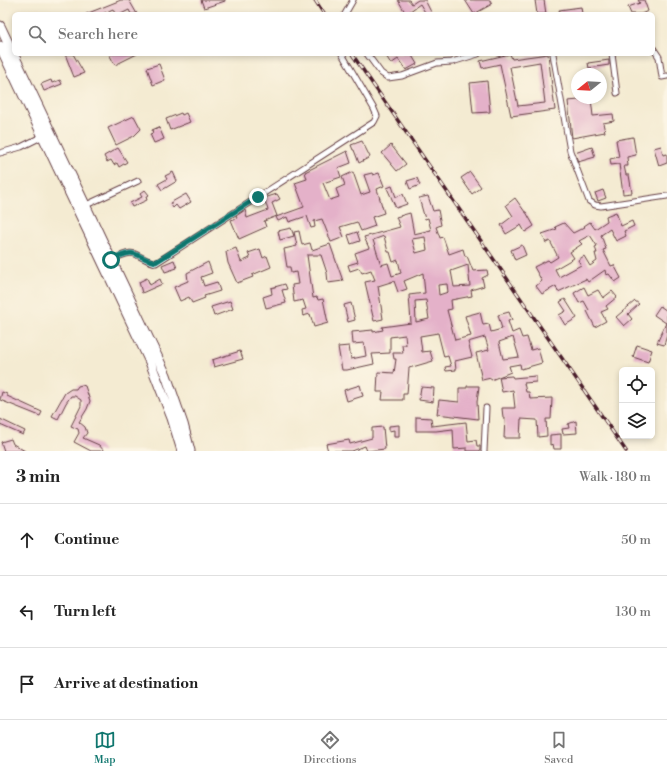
<!DOCTYPE html>
<meta charset="utf-8">
<style>
body{margin:0;font-family:"Libre Bodoni",serif;background:#f2f2f2;color:#222}
.controls{position:absolute;right:12px;bottom:12px;display:grid;overflow:hidden;border-radius:6px;box-shadow:0 2px 6px #0003}
.controls button{width:36px;height:36px;display:grid;place-items:center;padding:0;border:0;border-bottom:1px solid #e0e0e0;background:#fff;color:#222;font:20px sans-serif}
.compass{position:absolute;left:571px;top:68px;width:36px;height:36px;border-radius:50%;background:#fff;box-shadow:0 2px 6px #0003;rotate:252deg}
.stop{position:absolute;width:12px;height:12px;margin:-9px;border:3px solid #0f766e;border-radius:50%;background:#fff}
.stop.end{background:#0f766e;border-color:#fff;box-shadow:0 1px 4px #0008}
.list{margin:0;padding:0;list-style:none}
h2{display:flex;justify-content:space-between;align-items:center;height:52px;margin:0;padding:0 16px;font-size:17px}
h2 small{font-size:13px;font-weight:400;color:#767676}
.list li{display:grid;grid-template-columns:26px 1fr auto;gap:12px;align-items:center;box-sizing:border-box;height:72px;padding:0 16px;border-top:1px solid #e0e0e0}
.list b{display:block;font-size:15px;white-space:nowrap}
.list em{font-size:13px;font-style:normal;color:#767676}
.icon{flex:none;width:22px;height:22px;fill:none;stroke:currentColor;stroke-width:2;stroke-linecap:round;stroke-linejoin:round}
.map{position:relative;flex:none;width:667px;height:451px;overflow:hidden}
.search{position:absolute;background:#fff;box-shadow:0 2px 6px #0003;left:12px;right:12px;top:12px;height:44px;display:flex;align-items:center;gap:10px;box-sizing:border-box;padding:0 14px;border-radius:6px;color:#767676;font-size:15px}
.sheet{height:268px;background:#fff}
nav{display:flex;justify-content:space-around;align-items:center;box-sizing:border-box;height:56px;border-top:1px solid #e0e0e0;background:#fff;font-size:11px;color:#767676}
nav a{display:grid;justify-items:center;gap:2px}
nav .on{color:#0f766e}
.map>svg:first-child{display:block}
</style>
<div class="map">
<svg width="667" height="451" viewBox="0 0 667 451">
<rect width="100%" height="100%" fill="#fcf5e5"/>
<filter id="ink" filterUnits="userSpaceOnUse"><feTurbulence type="fractalNoise" baseFrequency=".025" numOctaves="2"/><feDisplacementMap in="SourceGraphic" scale="8" xChannelSelector="R" yChannelSelector="G"/><feConvolveMatrix kernelMatrix="1 2 1 2 8 2 1 2 1" color-interpolation-filters="sRGB"/></filter>
<filter id="wash" filterUnits="userSpaceOnUse"><feTurbulence type="fractalNoise" baseFrequency=".012" numOctaves="4" result="noise"/><feDisplacementMap in="SourceGraphic" scale="16" xChannelSelector="R" yChannelSelector="G"/><feGaussianBlur stdDeviation="0.9" result="paint"/><feColorMatrix in="noise" values="0 0 0 0 0 0 0 0 0 0 0 0 0 0 0 0 0 1.4 0 .05"/><feComposite in="paint" operator="in"/></filter>
<g filter="url(#wash)">
<rect width="100%" height="100%" fill="#f4ebd2"/>
<g id="blocks">
<path fill="#e4b1c9" fill-rule="evenodd" d="M121,0H129L137,14H131L129,10L121,14H115L113,9L102,14H86Z
M201,0H225V1L204,8Z
M398,0H409L412,4L418,0H425L432,14H426L420,4L406,14Z
M465,0H490L492,4L474,14Z
M535,0H544L546,14H537Z
M638,0H644L648,11L641,14H631L628,7L640,3Z
M581,7L582,14H560L559,10Z
M65,54H73L84,73L74,77Z
M109,54H137L115,65Z
M385,54H411L417,64L406,70L398,59L391,64Z
M510,54L512,59L548,54L555,110L511,116L500,64L482,68L480,61ZM540,62L545,103L518,106L510,67Z
M609,60V65L589,68L588,63Z
M159,64L165,80L153,85L147,68Z
M51,80L52,83L60,80L62,84L44,91L41,84Z
M487,81L490,112L473,113L470,83Z
M591,99L593,116L613,114L614,121L603,123L605,132L572,138L568,101Z
M181,113L182,115L186,113L190,122L170,130L166,119Z
M134,116L141,129L134,136L116,145L108,128Z
M159,127L164,139L154,143L150,134L153,133L152,130Z
M633,137L636,155L627,157L628,166H624L626,175H629L632,193L623,194L619,164L611,165L610,159L619,157L616,140Z
M362,141L370,157L359,163L354,150H353L351,145Z
M391,145L406,164L397,171L382,153Z
M661,146L663,155L667,154V163L659,166L654,148Z
M592,147L595,157L578,162L575,153Z
M118,148L127,162L119,167L117,163L114,165L111,160L107,162L104,156Z
M347,151L351,163L338,168L341,177L323,183L330,200L339,197L336,189L345,185L342,177L353,172L361,195L370,192L364,175L372,173L373,175L379,173L384,186L377,189L384,213L372,217L375,226L361,231L357,222L340,227L344,237L331,242L322,219L314,221L315,227L311,228L307,216L289,222L287,217L278,221L276,217L304,207L295,183L307,179L305,172Z
M173,172L177,181L162,190L158,184L167,179L165,176Z
M470,172L481,187L472,194L461,178Z
M417,178L420,185L410,189L407,181Z
M392,186L396,197L403,194L407,204L396,208L387,188Z
M145,190L149,195L146,197L147,200L132,207L130,203L142,197L140,194Z
M603,190L606,198L598,201L595,193Z
M186,194L191,202L179,209L176,205L173,208L170,203Z
M277,194L280,199L272,203L277,216L264,221L266,227L239,239L231,220L237,218L236,216L245,210L247,218L268,210L264,198Z
M428,196L433,211L438,210L441,225L436,227L440,238L443,237L449,254L463,249L465,256H467L473,271L487,270L488,275L482,278L484,286L471,290L472,296L451,300L452,309L447,310L455,340L471,336L465,316L480,312L483,325L489,324L491,332L502,329L498,315L509,312L512,320L508,321L512,333L519,330L522,338L527,337L531,350L538,348L542,363L521,369L520,364L509,366L511,372L491,380V378L482,380L476,353L489,350L485,337L468,342L472,357L455,361L456,370L446,371L445,367L451,366L448,356L444,357L438,333L420,336L422,352L430,351L433,361L409,368L407,394H403V400H382L383,392H377L378,372L394,373L396,359H394L393,353H403L402,345H406L405,335L390,337V353L372,354L374,364L347,370H342L338,347L349,346L351,359L366,356L364,343L353,344L352,332L373,330V332L383,330L382,327L411,323L409,295L425,293L423,273L404,281L407,289L398,292L394,281L378,286L383,319L374,321L365,282L375,280L371,270L362,273L359,268L350,271L348,265L358,262L355,253L369,248L364,237L400,227L396,217L410,213L414,234L431,230L428,218L425,219L419,198ZM384,236L388,252H390L393,262L398,260L401,273L392,276L388,263L381,265L373,240ZM425,237L427,250L416,253L412,239ZM468,265L470,286L454,287L451,271ZM447,284L448,292L439,295L438,285ZM426,300L429,319L416,322L415,301ZM513,337L519,357L503,359L499,342Z
M515,198L525,212H526L534,226L525,232L521,225L506,234L501,225L513,216L506,205Z
M616,212L621,226L632,221L634,226L624,231L626,236L616,241L610,229L601,235L606,249L603,250L611,266L614,265L621,278L615,282L609,274L606,275L605,270L588,282L586,279L558,292L556,286L542,294L536,286L542,281L534,267L548,260L550,262L558,257L550,241L546,243L542,234L557,229L555,227L564,223L573,233L585,227L584,226L590,222L595,229L607,221L606,216ZM590,235L597,246L595,247L597,253H595L597,261L590,266L584,256L578,260L581,265L559,277L555,269L574,258L570,252L582,244L579,241Z
M291,228L294,236L280,240L278,231Z
M299,231L302,245L310,243L312,250L330,244L343,281L328,283L327,273L321,255H307L313,298L317,297L318,300L323,299L328,323L314,327L310,314L303,316L302,310L306,309L303,300L294,302L292,285L298,284L296,272L291,273L290,267H287L284,249L297,246L294,232Z
M357,232L360,241L351,244L348,235Z
M522,245L526,255L515,260L511,250Z
M236,248L241,262L250,258L248,253L260,249L263,258L267,256L271,267L252,275L253,277L237,283L228,263L226,252Z
M174,260L177,268L165,272L162,265Z
M208,262L212,273L201,277L204,286L217,282L220,291L204,296L205,298L192,303L189,297L180,301L174,287L188,281L187,273Z
M147,278L150,285L160,279L162,284L142,293L139,282Z
M285,284L287,289L282,290L286,303L266,308L263,297L272,294L271,288Z
M584,287L588,295L598,290L603,298L612,291L617,297L606,306L608,309L601,312L606,321L595,327L587,311L589,310L584,301L579,303L574,293Z
M565,299L577,318L565,325L559,315L566,311L560,302Z
M230,301L233,309L214,316L211,307Z
M635,301L639,304L628,314L632,319L624,326L616,317Z
M351,303L355,320L348,322L344,305Z
M660,306L667,311V335L664,345L657,343L666,323L654,315Z
M637,345L652,350L648,362L633,357Z
M240,351L243,359L214,367L212,360Z
M512,376L513,378L536,376V382L524,383L526,392H529L530,399L552,398L551,419H546L547,436L538,437L537,420L521,419L520,438H504L505,418H503L502,408H515L513,390L502,392L499,377Z
M82,385L85,386L90,401L87,409L79,422L85,427L87,433L83,438L99,445L104,451H91L74,442L79,433L78,429L71,426L81,406V400L75,396H71L66,403L58,419L52,416L65,393L71,389H76L78,386Z
M360,385L363,396L347,401L344,390Z
M467,386H479L477,402L478,419L437,414L439,400L459,402V388H467Z
M421,387L434,388L433,402L419,400Z
M2,392L7,394V396L42,412L40,416L0,400Z
M416,417L431,418L432,426L466,422L468,441L476,440L477,446H480V451H467V448L454,449L453,429L436,431H416Z
M0,419L25,431L23,435L0,425Z
M576,421L577,433L563,434L562,429L569,428L568,424Z
M399,425V437H394V430L389,431V426Z
M383,427L385,449L367,451L365,446L352,451H328L326,444L349,440L350,444L372,438V428Z
M561,434V449H554L553,444L550,445V435Z
M11,439L13,444L25,451H4L1,442Z"/>
</g>
</g>
<g filter="url(#ink)">
<use href="#blocks" fill-opacity="0" stroke="#643e44" stroke-width="1"/>
<g fill="none" stroke-linecap="round" stroke-linejoin="round">
<defs>
<path id="street" d="M345,14L353,0
M653,48L659,57L662,77L667,76
M367,54L381,73L388,78L402,76L437,63L452,62L478,54
M553,54L570,151L589,201L595,205L601,206L667,196
M612,54L617,93
M0,153L21,147L43,136
M84,206L138,181
M111,260C141,246 131,257 156,263L374,122L377,116L374,109L342,54
M484,451L486,408"/>
<path id="highway" d="M0,26L166,375L183,424L190,451
M0,46L150,362L172,418L182,451"/>
</defs>
<use href="#street" stroke="#643e44" stroke-width="7"/>
<use href="#highway" stroke="#643e44" stroke-width="11"/>
<use href="#street" stroke="#fff" stroke-width="5"/>
<use href="#highway" stroke="#fff" stroke-width="9"/>
<defs>
<path id="rail" d="M315,0L324,14
M352,54L626,451"/>
</defs>
<use href="#rail" stroke="#4a1f2b" stroke-width="3.5"/>
<use href="#rail" stroke="#fcf5e5" stroke-width="2" stroke-dasharray="6" stroke-linecap="butt"/>
</g>
</g>
<g fill="none" stroke-linecap="round" stroke-linejoin="round" filter="url(#ink)">
<path stroke="#0f766e" stroke-width="5" d="M111,260C141,246 131,257 156,262L258,197"/>
</g>
</svg>
<div class="controls">
<button><svg class="icon" aria-label="locate" viewBox="0 0 24 24"><circle cx="12" cy="12" r="6"/><path d="M12 2v4M12 18v4M2 12h4M18 12h4"/></svg></button>
<button><svg class="icon" aria-label="layers" viewBox="0 0 24 24"><path d="M12 4l9 5-9 5-9-5zM3 14l9 5 9-5"/></svg></button>
</div>
<svg class="compass" viewBox="-18 -18 36 36"><path d="M0-13l5 13h-10z" fill="#e53935"/><path d="M0 13l5-13h-10z" fill="#767676"/></svg>
<div class="stop" style="left:111px;top:260px"></div>
<div class="stop end" style="left:258px;top:197px"></div>
<div class="search"><svg class="icon" aria-label="search" viewBox="0 0 24 24"><circle cx="10" cy="10" r="6"/><path d="M15 15l6 6"/></svg>Search here</div>
</div>
<section class="sheet">
<h2>3 min<small>Walk · 180 m</small></h2>
<ul class="list">
<li><svg class="icon" aria-label="ahead" viewBox="0 0 24 24"><path d="M12 20V5M6 11l6-6 6 6"/></svg><div><b>Continue</b></div><em>50 m</em></li>
<li><svg class="icon" aria-label="left" viewBox="0 0 24 24"><path d="M17 20v-9H6M10 6l-5 5 5 5"/></svg><div><b>Turn left</b></div><em>130 m</em></li>
<li><svg class="icon" aria-label="arrive" viewBox="0 0 24 24"><path d="M6 21V4h12l-3 4 3 4H6"/></svg><div><b>Arrive at destination</b></div></li>
</ul>
</section>
<nav>
<a class="on"><svg class="icon" aria-label="map" viewBox="0 0 24 24"><path d="M3 6l6-2 6 2 6-2v14l-6 2-6-2-6 2zM9 4v14M15 6v14"/></svg>Map</a>
<a><svg class="icon" aria-label="directions" viewBox="0 0 24 24"><path d="M12 3l9 9-9 9-9-9zM9 14v-3h6M13 9l2 2-2 2"/></svg>Directions</a>
<a><svg class="icon" aria-label="saved" viewBox="0 0 24 24"><path d="M7 4h10v16l-5-4-5 4z"/></svg>Saved</a>
</nav>
